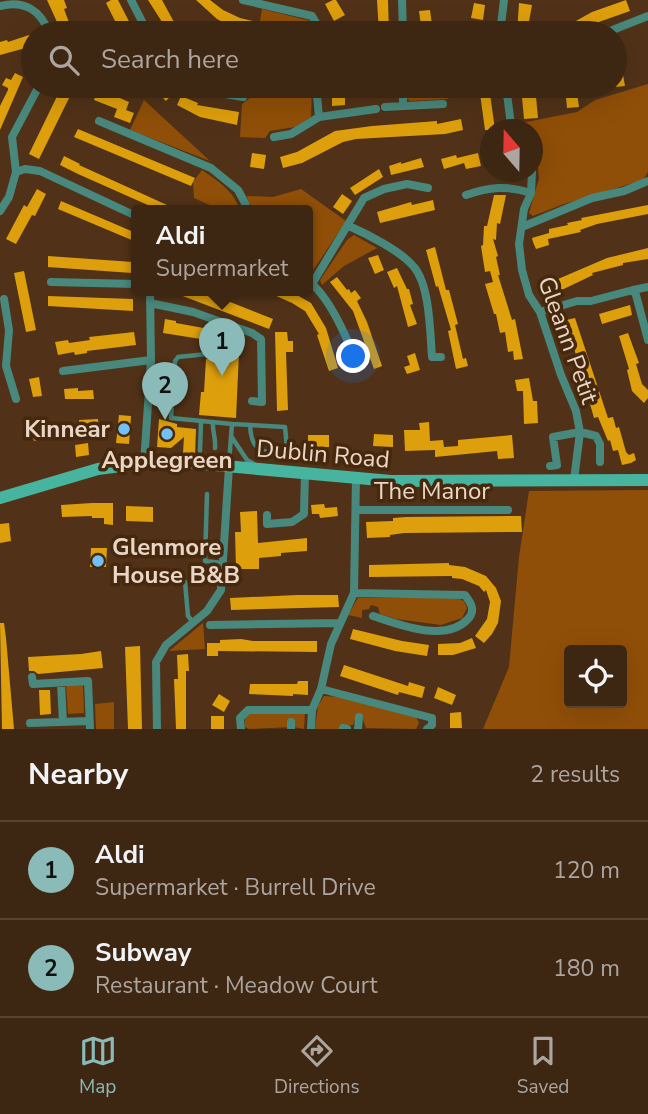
<!DOCTYPE html>
<meta charset="utf-8">
<style>
body{margin:0;font-family:"Nunito Sans",sans-serif;background:#483220;color:#f1f3f6}
.controls{position:absolute;right:21px;bottom:21px;display:grid;overflow:hidden;border-radius:7px;box-shadow:0 7px 28px #0002}
.controls button{width:63px;height:63px;display:grid;place-items:center;padding:0;border:0;border-bottom:2px solid #564332;background:#3d2612;color:#f1f3f6;font:35px sans-serif}
.compass{position:absolute;left:480px;top:119px;width:63px;height:63px;border-radius:50%;background:#3d2612;box-shadow:0 7px 28px #0002;rotate:340deg}
.you{position:absolute;left:354px;top:357px;width:24px;height:24px;margin:-18px;border:5px solid #fff;border-radius:50%;background:#1a73e8;box-shadow:0 0 0 10px #1a73e833}
.badge{display:grid;place-items:center;width:46px;height:46px;border-radius:50%;background:#8bbbb9;color:#111;font-size:23px;font-weight:700}
.pin{position:absolute;translate:-50% -58px;filter:drop-shadow(0 2px 4px #0008)}
.pin::after{content:'';position:absolute;top:37px;width:24px;height:21px;background:inherit;clip-path:polygon(0 0,100% 0,50% 100%)}
.popup{position:absolute;left:131px;top:205px;width:182px;height:91px;box-sizing:border-box;display:grid;place-content:center;border-radius:7px;background:#3d2612;filter:drop-shadow(0 2px 5px #0005);font-size:23px;white-space:nowrap;color:#ada59f}
.popup b{font-size:26px;color:#f1f3f6}
.popup::after{content:'';position:absolute;left:50%;top:100%;margin-left:-14px;border:14px solid transparent;border-top-color:#3d2612}
.list{margin:0;padding:0;list-style:none}
h2{display:flex;justify-content:space-between;align-items:center;height:91px;margin:0;padding:0 28px;font-size:30px}
h2 small{font-size:23px;font-weight:400;color:#ada59f}
.list li{display:grid;grid-template-columns:46px 1fr auto;gap:21px;align-items:center;box-sizing:border-box;height:98px;padding:0 28px;border-top:2px solid #564332}
.list b{display:block;font-size:26px;white-space:nowrap}
.list p{margin:0;font-size:23px;white-space:nowrap;color:#ada59f}
.list em{font-size:23px;font-style:normal;color:#ada59f}
.icon{flex:none;width:38px;height:38px;fill:none;stroke:currentColor;stroke-width:2;stroke-linecap:round;stroke-linejoin:round}
.map{position:relative;flex:none;width:648px;height:729px;overflow:hidden}
.search{position:absolute;background:#3d2612;box-shadow:0 7px 28px #0002;left:21px;right:21px;top:21px;height:77px;display:flex;align-items:center;gap:18px;box-sizing:border-box;padding:0 24px;border-radius:38px;color:#ada59f;font-size:26px}
.sheet{height:287px;background:#3d2612}
nav{display:flex;justify-content:space-around;align-items:center;box-sizing:border-box;height:98px;border-top:2px solid #564332;background:#3d2612;font-size:19px;color:#ada59f}
nav a{display:grid;justify-items:center;gap:4px}
nav .on{color:#8bbbb9}
.map>svg:first-child{display:block}
</style>
<div class="map">
<svg width="648" height="729" viewBox="0 0 648 729">
<rect width="100%" height="100%" fill="#513218"/>
<path fill="#904f08" fill-rule="evenodd" d="M262,9L311,21L314,33H258Z
M648,84V172L643,180L564,204L533,216L529,213L539,178L537,158L533,150L532,130L519,129L516,124L577,112L595,100Z
M249,86H312L311,117L295,127L270,131L265,138L240,137L242,104L251,97Z
M406,86H455L456,95L447,99L410,101L406,98Z
M144,100L210,161L130,130Z
M202,170C219,182 233,190 240,210H221L194,198L193,182Z
M301,189L346,221L314,269L308,272V210H251L247,196L273,197Z
M354,235L377,248L344,266L322,285L320,280L347,240Z
M648,490V729H483L509,667L519,557L529,491ZM569,650H622V703H569Z
M455,597L464,601L467,608L462,618L441,625L396,619L380,614L378,607L371,605L369,609L362,610V618L348,615L358,598Z
M203,623L205,649L169,651Z
M83,684L84,713L68,714L66,685Z
M324,696L338,697L415,715L419,723L416,729L366,728L362,717H356L353,725L340,726L339,729H315L318,706Z
M114,702V729H96L95,704Z
M305,712L304,729L294,727L249,729L245,727V717L250,713Z"/>
<path fill="#de9f0c" d="M47,0H64L67,8L64,9L73,33H62Z
M111,0H118L135,33H121L106,3Z
M148,0H162L180,33H169Z
M196,0H210L223,10L240,18L257,22L254,33L239,31L217,19Z
M333,0H336L345,15L334,21L325,4Z
M377,0H388L389,33H379Z
M626,0L630,11L596,23L579,32L574,22L592,12Z
M474,3L485,5L483,20L471,18Z
M519,3L532,5L528,27H530L531,33H517Z
M430,10L432,25L421,26L419,11Z
M29,35L33,46L0,55V42L7,40L8,42Z
M615,40H617L625,86L615,87Z
M15,73L23,77L0,130V106L8,90V88L2,85L6,78L11,80Z
M62,86H75L39,159L29,154Z
M99,86L110,89L108,93L129,102L126,110L134,113L130,123L114,117L117,109L94,100Z
M159,86H169L175,91L166,101L155,90Z
M479,86H489L495,130H485Z
M521,86H535L538,118L524,119Z
M565,86H576L579,107L567,108Z
M332,88H345V105L332,106Z
M181,96L198,103L197,105L239,112L237,125L200,117L177,105Z
M461,119L463,130L445,134L356,139L343,142L302,163L283,168L280,157L297,152L335,131L372,126L437,121V124Z
M78,129L195,178L191,186L74,137Z
M252,153L266,155L264,169L250,167Z
M478,153L481,166L466,169L464,163L444,169L441,159L456,155L457,158Z
M64,156L80,164L79,165L178,210H159L78,174L60,165Z
M421,158L424,167L391,175L389,166L401,162V164Z
M379,169L383,177L355,195L350,188Z
M37,189L46,194L35,216L32,215L16,244L6,239L24,205L27,207Z
M342,194L352,201L343,214L333,207Z
M494,195H506L500,224L497,223L496,240L493,239L498,256L496,257L500,275H498L512,320L515,319L523,359L514,360L513,351L508,352L505,332L500,333L496,314H494L485,284L493,282L490,271L485,272L481,246L483,245L484,226H487Z
M433,200L435,210L380,223L377,212L411,202L412,205Z
M61,201L136,233L134,241L58,209Z
M648,205V214L597,224L580,230L581,232L548,239L549,245L536,249L533,242L532,238L549,233V229L568,225L567,223L582,220L581,218Z
M435,247L446,290H449L458,324L455,325L463,359L466,358L468,366L456,369L448,331L451,330L438,286L436,287L426,250Z
M648,248V259L623,263V265L592,273L593,275L549,296L544,285L607,258Z
M378,255L384,270L375,274L368,258Z
M48,256L133,262L132,273L48,267Z
M397,268L407,289H409L413,304L410,305L417,324L408,327L397,286L394,288L387,272Z
M24,271L36,330L26,332L14,273Z
M337,277L347,290L349,289L351,293L355,290L361,298L357,301L367,322L382,366L374,369L353,311L330,282Z
M167,290H200L273,319L269,329Z
M263,290H288L311,303L326,328L338,368L329,371L317,335L319,334L305,311L292,303Z
M48,296L133,299V311L48,306Z
M630,305L632,315L602,324L599,314Z
M575,318L608,418L613,417L616,428L619,427L626,452L629,455L634,453L636,460L631,463L622,465L618,450L613,451L610,440L608,441L598,417L594,418L566,320Z
M165,319L176,321V323L209,329L207,340L163,333Z
M134,332L136,345L87,351V353L75,355L74,352L58,355L55,342L68,340L69,343L90,340L89,337Z
M275,332H287L288,341H293V352H286L288,410L277,411Z
M628,333L639,363L636,364L642,384L648,390V398L644,403L632,391L627,370L629,369L619,336Z
M231,353H239L236,418L199,415L201,392H204L206,359H228Z
M415,353L420,370L407,374L404,367L410,365L407,356Z
M39,377L42,396L33,397L29,379Z
M529,378L533,401H537L538,423L524,424L523,391H517L515,380Z
M78,388V391L93,390L94,399H65L64,389Z
M119,415L131,416L129,444L116,443Z
M98,419L99,432L79,434V420Z
M159,419L177,424V427L196,429L195,454L183,453L184,437L171,448L157,447Z
M429,422L430,441L443,440L444,447L458,446V440L512,435L514,458L498,459L497,451L435,457V450L405,451L404,430H420L419,423Z
M36,425L37,430L41,428L44,438L34,441L33,437L27,439L23,428Z
M374,434L393,435V447L373,446Z
M308,435H329V447H308Z
M88,443L89,455L76,457L75,445Z
M92,503H113V525L104,524V518H92V516L62,517L61,505Z
M324,504L325,508L337,507L338,516L320,518L319,514H312L311,505Z
M126,506L153,507V522L126,521Z
M257,511L258,543L307,538V551L281,553V556L259,558V569H236L235,532H241L240,512Z
M521,516L522,532L404,533L390,535V537L367,538L366,522L393,521V518L406,517Z
M9,523L11,541L0,543V524Z
M91,548H107L106,567H90Z
M449,563V565L465,567L486,576L496,588L501,601L498,623L492,634L484,643L475,636L487,619L490,602L486,590L484,592L479,586L462,579L452,578V576L369,577V565Z
M297,595H338L339,607L231,610L230,598Z
M0,623H4L6,638L14,729H2Z
M353,629L402,641L429,645L427,656L395,651L350,639Z
M472,638L476,648L453,655H438V644L460,643Z
M241,639L253,641H317V652L218,651V656H207V643H220V640Z
M140,646L142,729H128L125,647Z
M101,651L103,668L38,674L34,671H29L28,657L81,654Z
M188,654L189,671H186V729H176L174,679H178L177,655Z
M344,665L408,686L409,682L425,687L422,698L399,692L398,695L340,676Z
M298,681H308V695L293,694V696L249,694L250,684H297Z
M438,687L456,695L452,705L434,698Z
M39,690H50L51,714L40,715Z
M219,694L230,701L224,712L212,705Z
M461,712L462,728H450V713Z
M211,716H224V729H211Z"/>
<g fill="none" stroke-linecap="round" stroke-linejoin="round">
<path stroke="#49887c" stroke-width="4.5" d="M226,352L178,357L175,361L171,418L232,424L229,463
M213,422C212,431 216,437 215,448
M232,424L285,427L287,448L285,451C261,455 251,450 250,425
M231,436L247,460L254,464
M200,451L201,421
M207,494L205,561L222,563
M185,582L188,616L193,622"/>
<path stroke="#49887c" stroke-width="8" d="M131,0L148,33
M243,0L312,16L318,26V33
M402,0L403,33
M0,6C24,0 41,10 49,33
M500,33L504,0
M605,33L648,16
M192,86L201,90L243,97
M506,86L511,125L514,130
M403,106V86
M385,107L443,104
M319,117L376,109
M99,121L211,168L238,190L245,203L246,210
M274,137L291,134L319,117L316,86
M532,158V167
M16,172L25,169L40,171L136,216
M532,172L531,193L524,209L519,244L522,270L529,295L540,312L561,375L576,411L580,432L574,480
M466,195C489,187 507,185 531,193
M0,211L9,197L16,172L12,137L39,86
M349,226C367,234 401,251 414,267C430,286 430,332 432,357H441
M522,227L592,198L624,191L648,181
M308,281C330,296 348,341 358,365
M51,282L136,284
M312,284L364,198L384,189L407,184L428,188
M633,290L648,287
M4,299L9,330L6,366L16,399
M150,303L193,312L252,333L261,339L262,402L252,401
M540,312L577,301H591L633,290L636,295L648,340
M63,371L151,360
M144,463L151,360L150,290
M550,466L557,465L553,437L580,432L596,436L600,444V462
M356,510H508
M267,515V524L292,522L304,514L305,472
M354,593L465,595C471,603 476,610 468,619C446,643 399,625 373,616
M210,625L339,623
M32,677L33,684L88,681L90,729
M61,683L63,722
M321,689L432,718V725L427,729
M291,722V729
M30,723L89,721
M343,728L347,729
M157,729L156,662L166,645L207,611L221,590L229,467
M241,729L240,718L248,710H312
M311,729L312,710L321,689L331,644L354,593L356,477
M358,729L359,717"/>
<path stroke="#47b4a0" stroke-width="12" d="M0,498L98,469L144,463H192L391,481L648,480"/>
</g>
<g fill="#72c1f5" stroke="#46280d" stroke-width="2.5">
<circle cx="124" cy="429" r="7"/>
<circle cx="167" cy="434" r="7"/>
<circle cx="98" cy="561" r="7"/>
</g>
<g text-anchor="middle" stroke-width="7" stroke-linejoin="round" paint-order="stroke">
<g font-size="24" fill="#e9d6c7" stroke="#46280d">
<text transform="translate(568 340) rotate(70)" y="8">Gleann Petit</text>
<text transform="translate(323 454) rotate(5)" y="8">Dublin Road</text>
<text x="432" y="499">The Manor</text>
</g>
<g font-size="24" font-weight="bold" fill="#e9d6c7" stroke="#46280d" text-anchor="end">
<text x="110" y="437">Kinnear</text>
<text x="167" y="468" text-anchor="middle">Applegreen</text>
<text x="112" y="555" text-anchor="start">Glenmore<tspan x="112" dy="28">House B&amp;B</tspan></text>
</g>
</g>
</svg>
<div class="controls">
<button><svg class="icon" aria-label="locate" viewBox="0 0 24 24"><circle cx="12" cy="12" r="6"/><path d="M12 2v4M12 18v4M2 12h4M18 12h4"/></svg></button>
</div>
<svg class="compass" viewBox="-18 -18 36 36"><path d="M0-13l5 13h-10z" fill="#e53935"/><path d="M0 13l5-13h-10z" fill="#ada59f"/></svg>
<div class="you"></div>
<div class="pin badge" style="left:222px;top:376px">1</div>
<div class="popup"><b>Aldi</b>Supermarket</div>
<div class="pin badge" style="left:165px;top:420px">2</div>
<div class="search"><svg class="icon" aria-label="search" viewBox="0 0 24 24"><circle cx="10" cy="10" r="6"/><path d="M15 15l6 6"/></svg>Search here</div>
</div>
<section class="sheet">
<h2>Nearby<small>2 results</small></h2>
<ul class="list">
<li><span class="badge">1</span><div><b>Aldi</b><p>Supermarket · Burrell Drive</p></div><em>120 m</em></li>
<li><span class="badge">2</span><div><b>Subway</b><p>Restaurant · Meadow Court</p></div><em>180 m</em></li>
</ul>
</section>
<nav>
<a class="on"><svg class="icon" aria-label="map" viewBox="0 0 24 24"><path d="M3 6l6-2 6 2 6-2v14l-6 2-6-2-6 2zM9 4v14M15 6v14"/></svg>Map</a>
<a><svg class="icon" aria-label="directions" viewBox="0 0 24 24"><path d="M12 3l9 9-9 9-9-9zM9 14v-3h6M13 9l2 2-2 2"/></svg>Directions</a>
<a><svg class="icon" aria-label="saved" viewBox="0 0 24 24"><path d="M7 4h10v16l-5-4-5 4z"/></svg>Saved</a>
</nav>
